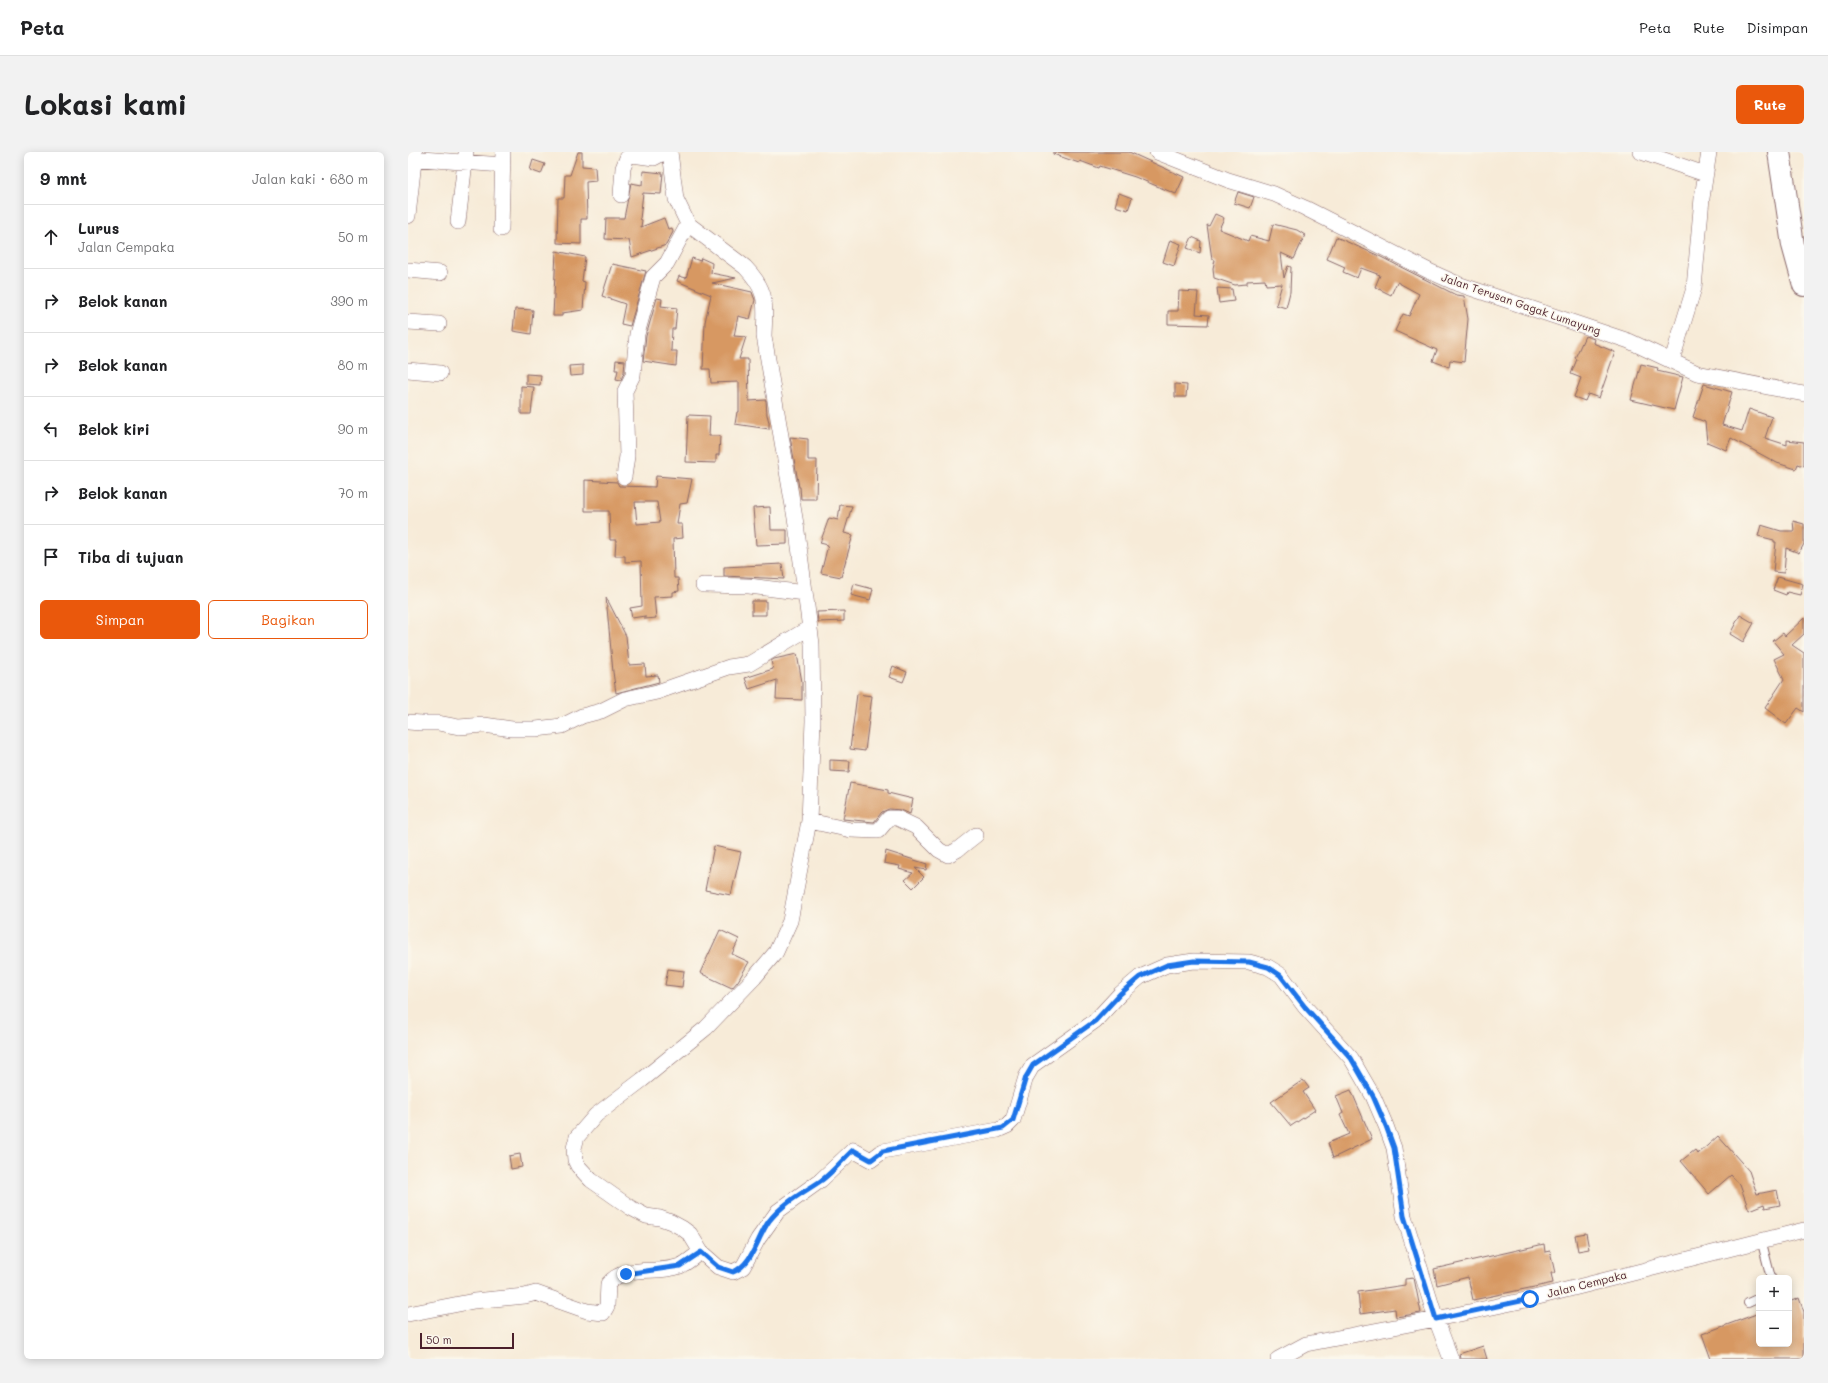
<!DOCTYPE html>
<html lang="id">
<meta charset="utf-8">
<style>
body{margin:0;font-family:Mali,sans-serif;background:#f2f2f2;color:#202124}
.controls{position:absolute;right:12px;bottom:12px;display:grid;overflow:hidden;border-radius:6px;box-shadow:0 2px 10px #0003}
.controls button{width:36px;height:36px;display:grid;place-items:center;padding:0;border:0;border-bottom:1px solid #e0e0e0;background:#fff;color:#202124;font:20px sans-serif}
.scale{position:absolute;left:12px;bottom:10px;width:94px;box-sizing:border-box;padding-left:4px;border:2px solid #4a1f2b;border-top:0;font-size:11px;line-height:14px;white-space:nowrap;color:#4a1f2b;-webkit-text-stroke:3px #fbf7ec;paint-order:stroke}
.stop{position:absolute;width:12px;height:12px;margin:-9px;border:3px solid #1a73e8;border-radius:50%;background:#fff}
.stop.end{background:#1a73e8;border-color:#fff;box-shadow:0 1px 4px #0008}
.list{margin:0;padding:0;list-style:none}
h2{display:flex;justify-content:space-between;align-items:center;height:52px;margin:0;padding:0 16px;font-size:17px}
h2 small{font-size:13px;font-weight:400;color:#757577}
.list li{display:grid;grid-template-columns:26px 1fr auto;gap:12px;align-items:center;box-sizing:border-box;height:64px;padding:0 16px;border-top:1px solid #e0e0e0}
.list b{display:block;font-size:15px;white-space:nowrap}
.list p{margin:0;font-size:13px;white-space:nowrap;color:#757577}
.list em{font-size:13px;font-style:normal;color:#757577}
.actions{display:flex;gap:8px;padding:12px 16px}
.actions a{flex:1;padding:9px 0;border:1px solid #ea580c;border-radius:6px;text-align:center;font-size:14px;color:#ea580c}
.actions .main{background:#ea580c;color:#fff}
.icon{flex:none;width:22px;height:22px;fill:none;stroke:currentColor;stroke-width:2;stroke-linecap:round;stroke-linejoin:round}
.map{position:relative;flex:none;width:1396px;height:1207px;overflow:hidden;border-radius:6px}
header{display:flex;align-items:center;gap:24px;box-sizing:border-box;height:56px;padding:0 20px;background:#fff;border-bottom:1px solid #e0e0e0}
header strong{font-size:19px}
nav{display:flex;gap:22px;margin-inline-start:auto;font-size:14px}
.intro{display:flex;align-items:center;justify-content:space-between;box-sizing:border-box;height:96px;padding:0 24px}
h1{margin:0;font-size:28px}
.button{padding:10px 18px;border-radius:6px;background:#ea580c;color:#fff;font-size:14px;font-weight:700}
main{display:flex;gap:24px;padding:0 24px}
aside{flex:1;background:#fff;border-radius:6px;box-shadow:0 2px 10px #0003}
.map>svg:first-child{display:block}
</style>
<header>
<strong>Peta</strong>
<nav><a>Peta</a><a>Rute</a><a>Disimpan</a></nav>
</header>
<div class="intro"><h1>Lokasi kami</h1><a class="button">Rute</a></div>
<main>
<aside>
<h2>9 mnt<small>Jalan kaki · 680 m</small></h2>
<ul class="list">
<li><svg class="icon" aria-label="ahead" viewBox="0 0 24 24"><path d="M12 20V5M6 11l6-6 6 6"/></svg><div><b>Lurus</b><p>Jalan Cempaka</p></div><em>50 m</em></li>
<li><svg class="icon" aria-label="right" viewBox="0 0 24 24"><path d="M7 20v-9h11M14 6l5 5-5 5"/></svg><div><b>Belok kanan</b></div><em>390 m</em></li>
<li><svg class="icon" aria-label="right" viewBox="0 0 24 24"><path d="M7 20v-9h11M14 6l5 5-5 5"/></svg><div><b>Belok kanan</b></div><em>80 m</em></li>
<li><svg class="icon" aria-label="left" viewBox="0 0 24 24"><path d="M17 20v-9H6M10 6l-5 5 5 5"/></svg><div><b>Belok kiri</b></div><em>90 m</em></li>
<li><svg class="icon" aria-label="right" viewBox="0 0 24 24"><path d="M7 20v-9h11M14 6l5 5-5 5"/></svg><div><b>Belok kanan</b></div><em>70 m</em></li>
<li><svg class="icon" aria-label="arrive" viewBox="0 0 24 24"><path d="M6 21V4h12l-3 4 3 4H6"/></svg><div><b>Tiba di tujuan</b></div></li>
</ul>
<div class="actions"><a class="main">Simpan</a><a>Bagikan</a></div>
</aside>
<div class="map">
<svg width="1396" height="1207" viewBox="0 0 1396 1207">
<rect width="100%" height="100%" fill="#fbf7ec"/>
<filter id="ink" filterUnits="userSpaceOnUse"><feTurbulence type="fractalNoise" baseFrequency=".025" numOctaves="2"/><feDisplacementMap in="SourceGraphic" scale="8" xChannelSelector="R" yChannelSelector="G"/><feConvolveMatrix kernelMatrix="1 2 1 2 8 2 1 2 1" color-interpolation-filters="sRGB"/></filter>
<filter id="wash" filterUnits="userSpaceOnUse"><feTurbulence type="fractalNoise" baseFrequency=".012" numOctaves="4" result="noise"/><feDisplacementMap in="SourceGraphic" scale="16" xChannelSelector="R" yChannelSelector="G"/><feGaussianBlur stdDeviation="0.9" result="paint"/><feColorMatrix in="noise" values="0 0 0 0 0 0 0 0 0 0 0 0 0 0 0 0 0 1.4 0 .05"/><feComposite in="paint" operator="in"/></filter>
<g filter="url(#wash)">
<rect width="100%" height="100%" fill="#f7ebd8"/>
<g id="blocks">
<path fill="#d79862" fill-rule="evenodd" d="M170,0H174V14L187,15L188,29L178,30L179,67H173V92L149,91L150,46H156L157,23H162Z
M645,0H721L776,25L768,42L727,25L692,14L691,16L672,9L671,11L645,2Z
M125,8L137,12L133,22L122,18Z
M235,19L255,21L253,42L235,41L232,67L234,68L233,75L256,66L260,77L264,76L265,80L258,93L224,105L221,88L197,87L198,66H216L223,31L234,33Z
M830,40L846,45L842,56L826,51Z
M711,41L724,46L720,58L707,54Z
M807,62L816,66L811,77L840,89L842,84L861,89L865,72L889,78L897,83L886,107L873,101L876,126L880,114L883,115L882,140L878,156L868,153L874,132L858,133L857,128L839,129V132L827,133L806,126L805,116L807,108L804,107L799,73L801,74Z
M784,85L793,89L792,101L779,96Z
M928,85L969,103L1048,143L1056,144L1060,167L1056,210L1042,208L1041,215L1025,209L1029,198L987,179L995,162L1001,164L1011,142L989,130L983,143L967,135L972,123L953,116L949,126L935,120L937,115L919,107Z
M762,88L773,92L766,114L755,110Z
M148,99L177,105L174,129L177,130L175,158L154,161V164H145Z
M284,106L292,109L293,106L304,111L303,121L328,126L304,131L344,140L345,143L347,148L342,167L330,164L326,184L338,185L331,207H340L341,249L358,248L359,263L361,270V277L327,272L329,260H331V230L303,231L302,217H295L297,170L303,143L269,129L271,124L278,126Z
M204,112L238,119L222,174L213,172L217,152L194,144Z
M809,136L824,137L826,149L811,151Z
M771,139L790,140L788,162L801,163L800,173L760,172V159H770Z
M249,146L254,147L253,154L269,156L267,177H264L263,199H269L268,214L235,209L238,184Z
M107,157L125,158L123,182L105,179Z
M1177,184L1186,187L1185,191L1207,200L1191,246L1180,242L1177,249L1166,245L1173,226L1163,222L1169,207L1167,206Z
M208,208L217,209L216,220L213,228L208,227L210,218H207Z
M1233,212L1250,216L1249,219L1275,225L1266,258L1223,248Z
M175,213V223L162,224L161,214Z
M118,222L133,223L132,233L118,232Z
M767,232L779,233L778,245H767Z
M1296,232L1324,240L1314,273L1334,279L1341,257L1364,265L1357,286L1379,293V288L1396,290V314L1390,312L1388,317L1369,311L1323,286L1318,298L1299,290L1297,270L1285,265Z
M113,234L126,235L123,262H113Z
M280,263L302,264L301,284H312L311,303H308V311L278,310Z
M382,285L400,287V308H409L408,347H393L392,335H391Z
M248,324L284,327L279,351L272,352L269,372H274L275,386L265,387L266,426H270L271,439L265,440V444L246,445L248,466L237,467V464L224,466L222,456L234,454L233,409L217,410V404H207L208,388H202L201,359H177V328L209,330L211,334L247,335ZM227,350H249L252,370L229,372Z
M432,353L444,354L436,381L445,383L433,425L413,421L420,393L412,391L421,366L430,368Z
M362,355L363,378H379V392L348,393L345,356Z
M1385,369L1396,372V392L1391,401L1378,396L1376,421L1365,420L1368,390H1366V388L1350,384L1353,373L1373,379H1386Z
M374,412L376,427L316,424V415Z
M1370,425L1395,432L1392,443L1379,440L1378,443L1365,438Z
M446,432L465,437L462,448L443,443Z
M198,445L218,484L221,513L237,512L238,524L250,523L251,530L208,541L205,520Z
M344,449H358V463H344Z
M436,459V469L410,470L409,460Z
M1332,463L1346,471L1335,490L1322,482Z
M1396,466V482L1384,493L1396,501V560L1390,556L1378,572L1357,556L1376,527L1366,507L1376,502L1365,489L1375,481L1377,484Z
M389,502L394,530V548L368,547L369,528L341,537L337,526L365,517L363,509L366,507Z
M485,514L499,520L495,530L481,525Z
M449,542L464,544L457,599L442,597Z
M422,608L442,609L441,620L422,619Z
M442,631L480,638V641L505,647L502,662L493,658L481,657L474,660L466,670L435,667Z
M306,694L333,700L323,743L297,738Z
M478,699L519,712L518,718L507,716L516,725L505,736L497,728L505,721L491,717L492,714L476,711Z
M312,778L331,787L324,802L341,810L330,829L324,836L292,821Z
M260,817L276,819L274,835L257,833Z
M895,928L901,936L895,940L907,958L883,974L863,950Z
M943,938L964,987L925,1006L920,991L941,982L932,963L935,961L928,944Z
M1310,984L1341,1019L1349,1042L1369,1038L1372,1053L1357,1056L1356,1052L1341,1058L1332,1033L1323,1023L1301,1042L1273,1009L1287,998L1290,1002Z
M112,1002L114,1015L103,1017L101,1004Z
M1178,1081L1181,1097L1170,1099L1167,1083Z
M1136,1092L1137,1100L1142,1099L1147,1121H1143L1145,1131L1065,1148L1060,1125L1029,1133L1026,1117Z
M1006,1126L1013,1161L988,1165L987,1157L952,1162L950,1140L997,1133V1127Z
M1391,1146L1396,1160V1207H1303L1294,1182L1351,1161V1192H1381V1150Z
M1075,1194L1079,1207H1052L1051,1202Z"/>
</g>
</g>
<g filter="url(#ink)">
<use href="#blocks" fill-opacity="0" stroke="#876668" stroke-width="1"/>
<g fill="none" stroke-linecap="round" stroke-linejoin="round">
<defs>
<path id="service" d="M1353,1087L1363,1126
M1340,1151L1351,1146"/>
<path id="minor" d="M262,0L268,47L280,72L337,115C361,140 357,152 356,184L388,372L404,492L405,569L401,669L382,769L368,800L346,826L298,876L234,928L188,963L169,985L166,996L167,1008L170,1014L183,1028L223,1056L238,1064L252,1066L263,1070L274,1076L282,1082L293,1100L310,1115L325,1120L335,1115L350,1087L370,1059L413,1028L445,998L463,1008L475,999L590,978L599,974L605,968L618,925L625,913L687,869L712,842L732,825L759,813L786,809L841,810L860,815L873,823L897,855L943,906L965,944L978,974L986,996L996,1064L1028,1167L1043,1207
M749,0L820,28L866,42L897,56L1021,119L1050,132L1221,189L1289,221L1396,242
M1233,0L1297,22
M0,6L95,13
M213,43L215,16L219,6L224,3L246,6L257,0
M0,64L7,0
M50,70L58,1
M93,77L95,0
M0,118L32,121
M0,170L31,172
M1264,208L1286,136L1294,46L1301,0
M0,218L32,221
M216,325L219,304L217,239L225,223L229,182L245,125L259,111L280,72
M295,433L341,434L397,441
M0,570L13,571H30L51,575L76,573L104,577H128L154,574L174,564L193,559L217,547L249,540L321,515L341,512L401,476
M401,669L443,678L470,679L481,666H489L508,675L531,698L540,703L549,698L568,683
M0,1162L66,1149L117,1144L128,1141L179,1159L195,1161L199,1154L200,1132C217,1111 250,1123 272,1114C279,1111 286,1104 293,1100
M870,1207L898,1192L1028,1167L1122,1147L1396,1078"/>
<path id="primary" d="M1371,0L1385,93L1396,133"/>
</defs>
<use href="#service" stroke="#876668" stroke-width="10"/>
<use href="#minor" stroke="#876668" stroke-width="16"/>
<use href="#primary" stroke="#876668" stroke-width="24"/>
<use href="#service" stroke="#fff" stroke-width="8"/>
<use href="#minor" stroke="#fff" stroke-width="15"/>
<use href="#primary" stroke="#fff" stroke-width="22"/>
</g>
</g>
<g fill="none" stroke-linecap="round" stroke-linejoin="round" filter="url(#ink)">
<path stroke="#1a73e8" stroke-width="5" d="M218,1122L272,1114L293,1100L310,1115L325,1120C345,1112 349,1086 361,1069C376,1050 395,1041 414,1028C426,1019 434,1008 445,998L463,1008L475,999L595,976L605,968L618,925L625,913L687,869L712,842L732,825L759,813L786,809L841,810L860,815L872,823L897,855L943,906L965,944L978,974L986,996L996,1064L1028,1167L1122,1147"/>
</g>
<g text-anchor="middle" stroke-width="3" stroke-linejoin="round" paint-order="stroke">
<g font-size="11" fill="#4a1f2b" stroke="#fbf7ec">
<text transform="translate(1113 152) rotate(19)" y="4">Jalan Terusan Gagak Lumayung</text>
<text transform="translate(1179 1132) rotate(-14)" y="4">Jalan Cempaka</text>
</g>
</g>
</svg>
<div class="controls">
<button>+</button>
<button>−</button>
</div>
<div class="scale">50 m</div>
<div class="stop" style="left:1122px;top:1147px"></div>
<div class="stop end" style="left:218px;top:1122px"></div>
</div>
</main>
